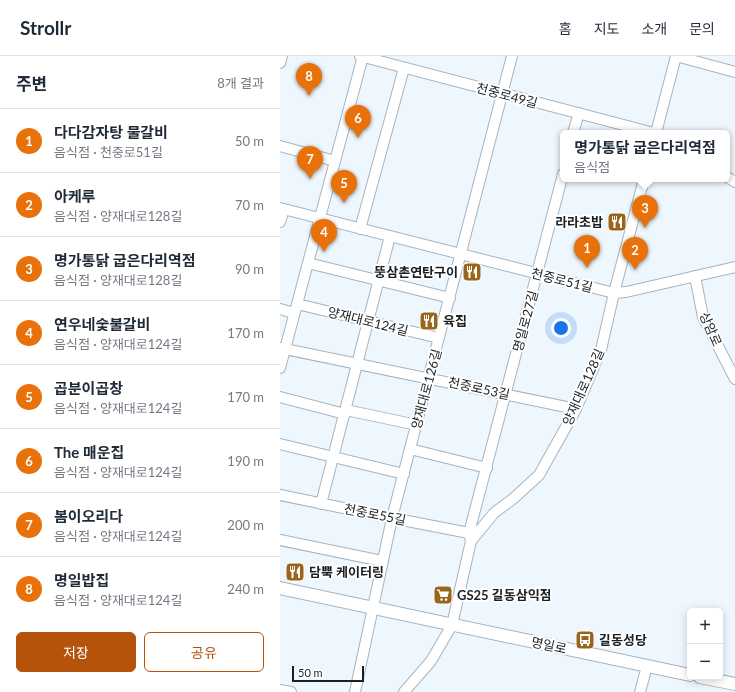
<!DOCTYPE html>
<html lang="ko">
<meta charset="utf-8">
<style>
body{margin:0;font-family:Lato,"Noto Sans KR",sans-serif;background:#f6f6f7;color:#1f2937}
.controls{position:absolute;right:12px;bottom:12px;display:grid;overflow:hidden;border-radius:6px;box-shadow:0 2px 10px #0003}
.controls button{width:36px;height:36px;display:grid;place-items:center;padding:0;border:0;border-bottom:1px solid #e0e1e3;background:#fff;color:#1f2937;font:20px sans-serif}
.scale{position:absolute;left:12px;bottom:10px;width:72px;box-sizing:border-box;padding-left:4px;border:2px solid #1a2024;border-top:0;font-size:11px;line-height:14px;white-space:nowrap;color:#1a2024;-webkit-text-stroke:3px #fff;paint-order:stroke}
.you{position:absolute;left:281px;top:272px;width:14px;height:14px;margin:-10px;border:3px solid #fff;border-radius:50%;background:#1a73e8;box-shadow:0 0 0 6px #1a73e833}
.badge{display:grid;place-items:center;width:26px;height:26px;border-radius:50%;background:#b45309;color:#fff;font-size:13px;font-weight:700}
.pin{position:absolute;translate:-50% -33px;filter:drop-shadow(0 1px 2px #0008)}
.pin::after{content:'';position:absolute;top:21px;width:14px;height:12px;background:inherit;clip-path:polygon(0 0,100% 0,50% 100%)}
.popup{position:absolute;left:280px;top:74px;width:170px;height:52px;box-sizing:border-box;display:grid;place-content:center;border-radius:6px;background:#fff;filter:drop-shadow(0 1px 3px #0005);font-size:13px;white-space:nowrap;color:#747a83}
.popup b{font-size:15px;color:#1f2937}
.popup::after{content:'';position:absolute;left:50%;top:100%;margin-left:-8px;border:8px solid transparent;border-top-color:#fff}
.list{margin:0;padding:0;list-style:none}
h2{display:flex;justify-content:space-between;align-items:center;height:52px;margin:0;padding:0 16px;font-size:17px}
h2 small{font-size:13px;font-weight:400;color:#747a83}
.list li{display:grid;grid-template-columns:26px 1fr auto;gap:12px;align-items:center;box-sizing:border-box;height:64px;padding:0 16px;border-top:1px solid #e0e1e3}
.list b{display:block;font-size:15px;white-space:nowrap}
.list p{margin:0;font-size:13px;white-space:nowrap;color:#747a83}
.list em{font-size:13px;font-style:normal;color:#747a83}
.actions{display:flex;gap:8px;padding:12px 16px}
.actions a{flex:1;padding:9px 0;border:1px solid #b45309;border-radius:6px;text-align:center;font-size:14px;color:#b45309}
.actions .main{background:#b45309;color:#fff}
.map{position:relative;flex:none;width:455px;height:636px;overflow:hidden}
header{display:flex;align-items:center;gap:24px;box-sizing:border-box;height:56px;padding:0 20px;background:#fff;border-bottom:1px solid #e0e1e3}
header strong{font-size:19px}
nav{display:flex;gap:22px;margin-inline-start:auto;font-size:14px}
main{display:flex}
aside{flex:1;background:#fff}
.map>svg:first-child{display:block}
</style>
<header>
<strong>Strollr</strong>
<nav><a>홈</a><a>지도</a><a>소개</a><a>문의</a></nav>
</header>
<main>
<aside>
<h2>주변<small>8개 결과</small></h2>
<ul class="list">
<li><span class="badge" style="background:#e8710a">1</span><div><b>다다감자탕 물갈비</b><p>음식점 · 천중로51길</p></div><em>50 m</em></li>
<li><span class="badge" style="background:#e8710a">2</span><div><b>아케루</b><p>음식점 · 양재대로128길</p></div><em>70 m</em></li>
<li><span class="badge" style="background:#e8710a">3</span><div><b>명가통닭 굽은다리역점</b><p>음식점 · 양재대로128길</p></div><em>90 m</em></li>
<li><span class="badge" style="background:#e8710a">4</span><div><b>연우네숯불갈비</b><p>음식점 · 양재대로124길</p></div><em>170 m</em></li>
<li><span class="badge" style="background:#e8710a">5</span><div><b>곱분이곱창</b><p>음식점 · 양재대로124길</p></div><em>170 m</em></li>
<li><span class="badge" style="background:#e8710a">6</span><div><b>The 매운집</b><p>음식점 · 양재대로124길</p></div><em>190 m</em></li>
<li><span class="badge" style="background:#e8710a">7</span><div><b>봄이오리다</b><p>음식점 · 양재대로124길</p></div><em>200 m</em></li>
<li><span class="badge" style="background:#e8710a">8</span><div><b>명일밥집</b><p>음식점 · 양재대로124길</p></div><em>240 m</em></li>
</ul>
<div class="actions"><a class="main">저장</a><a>공유</a></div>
</aside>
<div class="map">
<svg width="455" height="636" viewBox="0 0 455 636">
<rect width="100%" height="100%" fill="#eef7fd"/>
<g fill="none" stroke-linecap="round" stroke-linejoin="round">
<defs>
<path id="minor" d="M80,0L374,77
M396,0L455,16
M0,7L2,0
M293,77L299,57
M376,77L396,0
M0,90L55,105
M447,121L455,126
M0,152L334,237L346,236L455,211
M0,166L4,153
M80,173L124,12
M28,207L170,242
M415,220L423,261L455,323
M17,248L159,282
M0,253L14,257
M0,292L296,353
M0,312L83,0
M0,341L65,358
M66,354L137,369
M0,388L124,418
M130,393L207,412
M0,439L112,462L189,477
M41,448L110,180
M0,484L102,505
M191,485L214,457L234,442L259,419L296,353L321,294L334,237L364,123
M0,634L11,636
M75,636L112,462L232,0
M124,636L151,605L172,569L191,485L189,477L283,118
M360,636L367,610"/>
<path id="tertiary" d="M0,532L410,619
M420,621L455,628"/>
</defs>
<use href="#minor" stroke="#a6b4bf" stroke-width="12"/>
<use href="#tertiary" stroke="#a6b4bf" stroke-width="14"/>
<use href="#minor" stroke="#fff" stroke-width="10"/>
<use href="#tertiary" stroke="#fff" stroke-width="12"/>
</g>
<defs>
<symbol id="restaurant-square" viewBox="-11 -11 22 22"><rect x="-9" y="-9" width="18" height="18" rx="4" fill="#99641b" stroke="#fff"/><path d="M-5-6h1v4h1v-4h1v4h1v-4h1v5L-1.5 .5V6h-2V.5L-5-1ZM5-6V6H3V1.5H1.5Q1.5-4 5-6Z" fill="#fff"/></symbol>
<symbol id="supermarket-square" viewBox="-11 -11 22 22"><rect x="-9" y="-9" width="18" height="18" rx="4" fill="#99641b" stroke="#fff"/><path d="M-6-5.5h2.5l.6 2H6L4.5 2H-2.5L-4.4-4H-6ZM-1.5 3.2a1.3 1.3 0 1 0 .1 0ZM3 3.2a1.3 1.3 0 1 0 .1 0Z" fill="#fff"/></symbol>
<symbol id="bus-square" viewBox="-11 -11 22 22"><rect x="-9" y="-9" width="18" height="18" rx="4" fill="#99641b" stroke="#fff"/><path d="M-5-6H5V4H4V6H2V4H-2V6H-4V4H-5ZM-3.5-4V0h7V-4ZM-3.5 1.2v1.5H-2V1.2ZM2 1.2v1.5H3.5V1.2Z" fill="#fff"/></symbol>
</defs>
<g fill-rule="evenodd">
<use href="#restaurant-square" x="326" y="155" width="22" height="22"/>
<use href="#restaurant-square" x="181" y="205" width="22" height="22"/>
<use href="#restaurant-square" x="138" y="254" width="22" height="22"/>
<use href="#restaurant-square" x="4" y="505" width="22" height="22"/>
<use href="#supermarket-square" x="152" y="528" width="22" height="22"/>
<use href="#bus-square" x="294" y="573" width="22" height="22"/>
</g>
<g text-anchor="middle" stroke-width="4" stroke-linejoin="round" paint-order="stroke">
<g font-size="13" fill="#1a2024" stroke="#fff">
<text transform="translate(227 39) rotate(15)" y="5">천중로49길</text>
<text transform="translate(282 224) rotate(14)" y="5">천중로51길</text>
<text transform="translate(88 265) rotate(14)" y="5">양재대로124길</text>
<text transform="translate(245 265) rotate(-75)" y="5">명일로27길</text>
<text transform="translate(431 273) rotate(66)" y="5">상암로</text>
<text transform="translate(303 331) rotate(-66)" y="5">양재대로128길</text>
<text transform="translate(199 332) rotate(12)" y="5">천중로53길</text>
<text transform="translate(146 333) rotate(-75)" y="5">양재대로126길</text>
<text transform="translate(95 458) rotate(11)" y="5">천중로55길</text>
<text transform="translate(269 589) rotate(12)" y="5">명일로</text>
</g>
<g font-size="13" font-weight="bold" fill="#1a2024" stroke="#fff" text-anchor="start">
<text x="323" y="171" text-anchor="end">라라초밥</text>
<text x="178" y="221" text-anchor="end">뚱삼촌연탄구이</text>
<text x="163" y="270">육집</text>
<text x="29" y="521">담뿍 케이터링</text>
<text x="177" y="544">GS25 길동삼익점</text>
<text x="319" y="589">길동성당</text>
</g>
</g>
</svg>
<div class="controls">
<button>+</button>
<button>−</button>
</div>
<div class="scale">50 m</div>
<div class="you"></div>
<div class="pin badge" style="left:307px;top:212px;background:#e8710a">1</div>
<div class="pin badge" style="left:355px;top:214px;background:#e8710a">2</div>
<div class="pin badge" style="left:365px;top:172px;background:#e8710a">3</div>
<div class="popup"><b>명가통닭 굽은다리역점</b>음식점</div>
<div class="pin badge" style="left:44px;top:196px;background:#e8710a">4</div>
<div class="pin badge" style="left:64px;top:147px;background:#e8710a">5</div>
<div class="pin badge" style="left:78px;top:82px;background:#e8710a">6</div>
<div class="pin badge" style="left:30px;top:123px;background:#e8710a">7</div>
<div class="pin badge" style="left:29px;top:40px;background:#e8710a">8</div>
</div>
</main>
